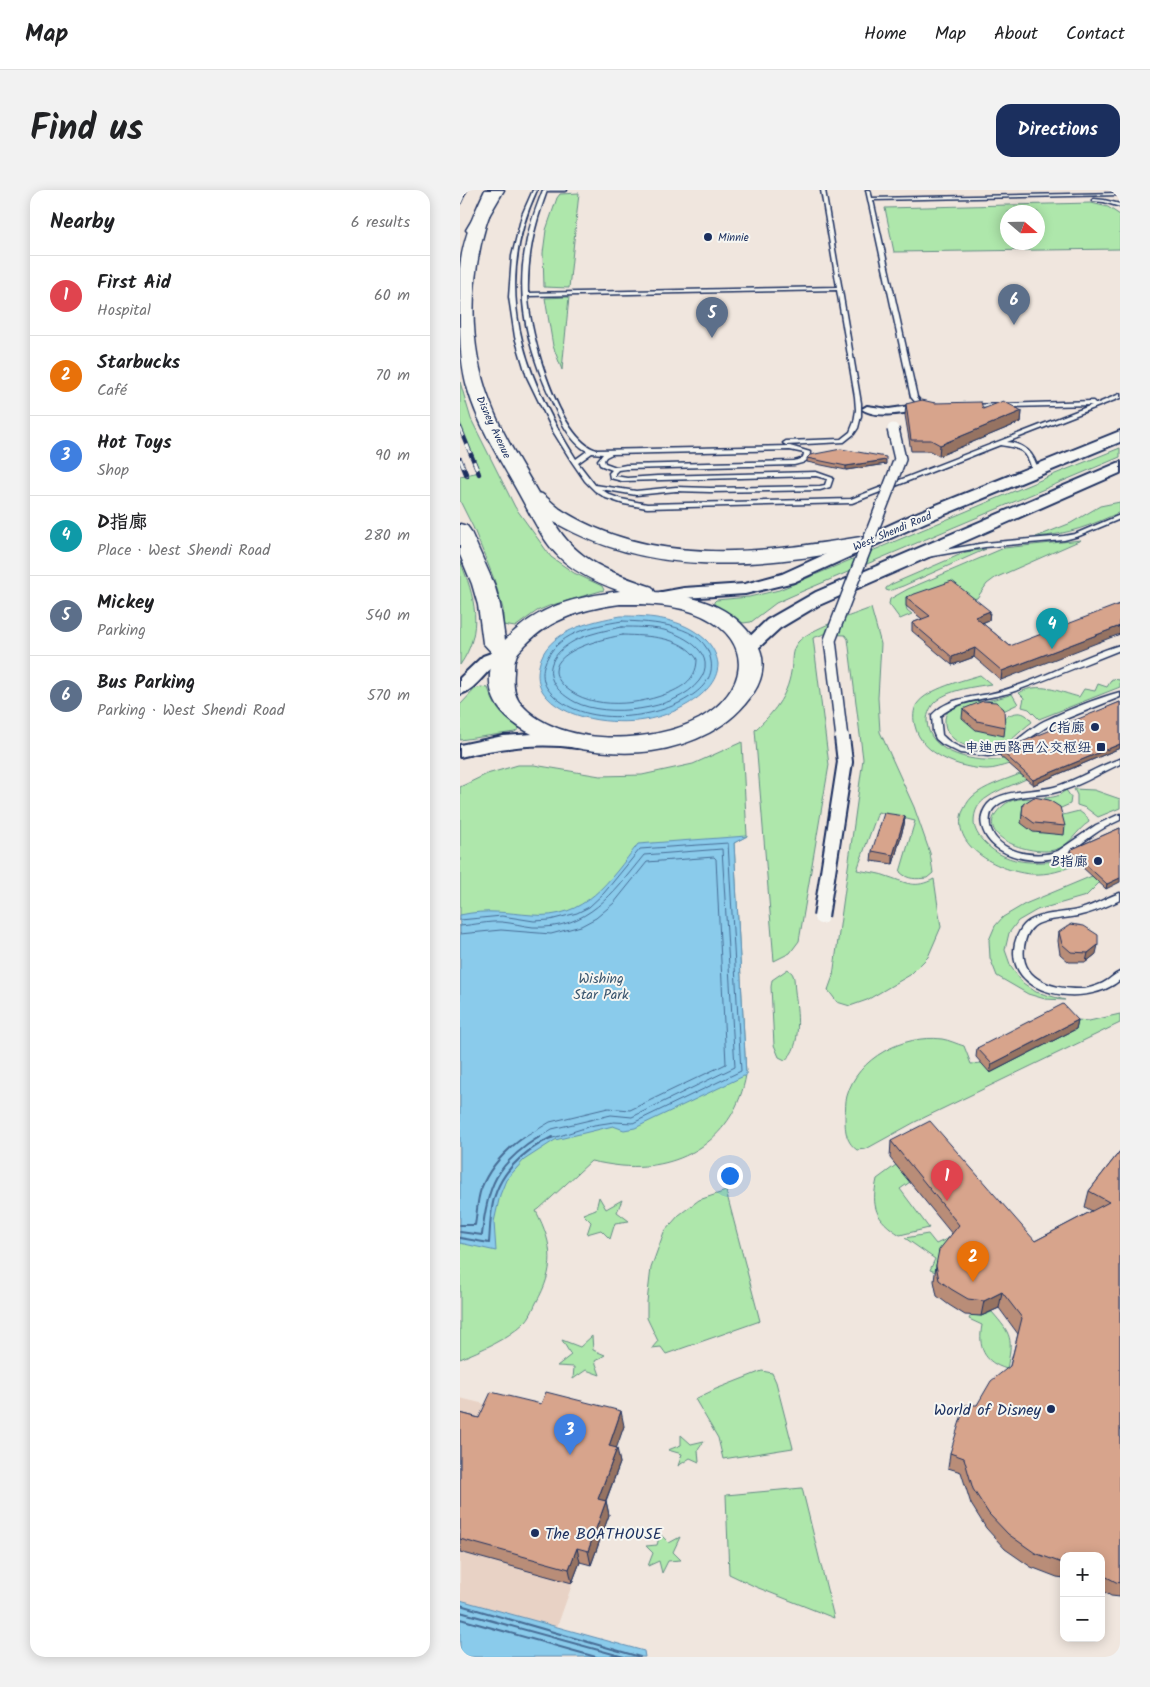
<!DOCTYPE html>
<meta charset="utf-8">
<style>
body{margin:0;font-family:Kalam,"LXGW WenKai TC",sans-serif;background:#f2f2f2;color:#202124}
.controls{position:absolute;right:15px;bottom:15px;display:grid;overflow:hidden;border-radius:10px;box-shadow:0 2px 12px #0003}
.controls button{width:45px;height:45px;display:grid;place-items:center;padding:0;border:0;border-bottom:1px solid #e0e0e0;background:#fff;color:#202124;font:25px sans-serif}
.compass{position:absolute;left:540px;top:15px;width:45px;height:45px;border-radius:50%;background:#fff;box-shadow:0 2px 12px #0003;rotate:110deg}
.you{position:absolute;left:269px;top:985px;width:18px;height:18px;margin:-12px;border:4px solid #fff;border-radius:50%;background:#1a73e8;box-shadow:0 0 0 8px #1a73e833}
.badge{display:grid;place-items:center;width:32px;height:32px;border-radius:50%;background:#1b2f5e;color:#fff;font-size:16px;font-weight:700}
.pin{position:absolute;translate:-50% -41px;filter:drop-shadow(0 1px 2px #0008)}
.pin::after{content:'';position:absolute;top:26px;width:18px;height:15px;background:inherit;clip-path:polygon(0 0,100% 0,50% 100%)}
.list{margin:0;padding:0;list-style:none}
h2{display:flex;justify-content:space-between;align-items:center;height:65px;margin:0;padding:0 20px;font-size:21px}
h2 small{font-size:16px;font-weight:400;color:#757577}
.list li{display:grid;grid-template-columns:32px 1fr auto;gap:15px;align-items:center;box-sizing:border-box;height:80px;padding:0 20px;border-top:1px solid #e0e0e0}
.list b{display:block;font-size:19px;white-space:nowrap}
.list p{margin:0;font-size:16px;white-space:nowrap;color:#757577}
.list em{font-size:16px;font-style:normal;color:#757577}
.map{position:relative;flex:none;width:660px;height:1467px;overflow:hidden;border-radius:15px}
header{display:flex;align-items:center;gap:30px;box-sizing:border-box;height:70px;padding:0 25px;background:#fff;border-bottom:1px solid #e0e0e0}
header strong{font-size:24px}
nav{display:flex;gap:28px;margin-inline-start:auto;font-size:18px}
.intro{display:flex;align-items:center;justify-content:space-between;box-sizing:border-box;height:120px;padding:0 30px}
h1{margin:0;font-size:35px}
.button{padding:12px 22px;border-radius:15px;background:#1b2f5e;color:#fff;font-size:18px;font-weight:700}
main{display:flex;gap:30px;padding:0 30px}
aside{flex:1;background:#fff;border-radius:15px;box-shadow:0 2px 12px #0003}
.map>svg:first-child{display:block}
</style>
<header>
<strong>Map</strong>
<nav><a>Home</a><a>Map</a><a>About</a><a>Contact</a></nav>
</header>
<div class="intro"><h1>Find us</h1><a class="button">Directions</a></div>
<main>
<aside>
<h2>Nearby<small>6 results</small></h2>
<ul class="list">
<li><span class="badge" style="background:#e0444e">1</span><div><b>First Aid</b><p>Hospital</p></div><em>60 m</em></li>
<li><span class="badge" style="background:#e8710a">2</span><div><b>Starbucks</b><p>Café</p></div><em>70 m</em></li>
<li><span class="badge" style="background:#3f7fe0">3</span><div><b>Hot Toys</b><p>Shop</p></div><em>90 m</em></li>
<li><span class="badge" style="background:#0f9aa8">4</span><div><b>D指廊</b><p>Place · West Shendi Road</p></div><em>280 m</em></li>
<li><span class="badge" style="background:#5c6f8a">5</span><div><b>Mickey</b><p>Parking</p></div><em>540 m</em></li>
<li><span class="badge" style="background:#5c6f8a">6</span><div><b>Bus Parking</b><p>Parking · West Shendi Road</p></div><em>570 m</em></li>
</ul>
</aside>
<div class="map">
<svg width="660" height="1467" viewBox="0 0 660 1467">
<rect width="100%" height="100%" fill="#f0e6de"/>
<filter id="ink" filterUnits="userSpaceOnUse"><feTurbulence type="fractalNoise" baseFrequency=".02" numOctaves="2"/><feDisplacementMap in="SourceGraphic" scale="10" xChannelSelector="R" yChannelSelector="G"/><feConvolveMatrix kernelMatrix="1 2 1 2 8 2 1 2 1" color-interpolation-filters="sRGB"/></filter>
<g filter="url(#ink)">
<path fill="#e8d2c5" d="M0,1208L85,1229L89,1217L164,1236L152,1270L160,1273L146,1311L149,1325L131,1375L120,1372L97,1437L0,1410Z"/>
<path fill="#aee7ab" stroke="#648b84" fill-rule="evenodd" d="M119,3L109,98L84,97L83,63L86,40L97,8L100,4Z
M631,13L648,17L660,25V59L434,62L425,18ZM578,22V52H548V22Z
M109,107L102,180L93,156L85,108Z
M0,192L11,229L55,317L91,367L114,383L142,396L144,400L89,416L77,421L55,437L43,435V419L34,389L13,337L0,311V286L20,282L0,232Z
M660,258V267L343,401L316,413L291,432L283,433L273,425L254,415V412L256,410L289,407L319,400L595,284Z
M660,312V322C630,336 609,344 576,347L611,333L640,316Z
M621,350L535,388L527,394L517,408L506,411L446,416L447,420L452,424L440,429L429,414L430,409L448,399L544,358Z
M526,359L443,396L429,401L426,400V398L432,394L506,362Z
M0,371C15,406 24,441 0,475Z
M411,418L421,454L418,508L420,542L454,617L470,663L473,683L467,688C456,689 448,690 440,682L455,631L418,622L397,680C407,682 420,683 429,687C447,693 455,699 474,689L481,737L468,767L450,785L407,810L390,816L377,812L368,800L373,786L403,569L388,449L385,445L364,444L353,448L369,575L339,751L330,763L314,771L295,540C313,523 327,507 331,482C333,472 330,461 338,452C349,439 393,425 411,418Z
M520,485L531,494C514,497 490,499 476,511C471,515 467,524 467,531C468,564 518,574 544,569L549,574C542,576 535,579 527,579C501,579 461,564 455,536C453,529 453,520 457,514C467,499 504,490 520,485Z
M652,489L660,490V497L579,529L569,519L562,517L564,508L559,503C579,491 599,502 619,507L624,499L635,501L638,494L647,497Z
M21,497L28,498C36,520 41,525 60,538L55,542L0,550V515L15,499Z
M552,504L558,514L537,524L543,528C555,522 564,519 572,532C559,541 551,554 535,558C516,563 483,552 485,530C485,525 488,520 493,518C503,511 515,512 526,511C535,509 544,507 552,504Z
M282,552L287,646L274,653L286,885C275,947 224,981 162,976C151,975 141,973 131,971L79,1019L76,1021C94,1056 95,1079 76,1113C73,1119 70,1128 64,1133C46,1150 23,1159 0,1169V597L27,584L58,575H74L140,586L182,585L233,574Z
M560,584L566,589C554,595 539,599 528,607C518,613 514,621 514,632C514,639 519,647 524,652C549,678 581,673 614,669L618,673C603,681 588,685 571,684C542,682 491,658 502,623C505,617 507,612 512,607C524,596 545,590 560,584Z
M614,599L634,600L660,609V618L638,627L626,618L617,615V605Z
M606,600L611,607L610,614L592,622L599,626L619,621L627,627L629,632C615,641 611,656 594,660C568,666 507,644 544,615C557,604 581,611 597,606C600,605 603,602 606,600Z
M632,686L639,693L626,706L577,720L558,731L549,743L545,760L551,777L563,793L576,802L605,810L585,809L568,804L537,786L530,768L529,750L535,736L543,727L565,714Z
M328,779C329,781 332,782 333,785C335,789 334,796 335,801C337,819 343,858 325,870L319,867L314,855L311,797L312,790Z
M660,824V833L455,932L406,959L397,960C385,951 385,939 385,925C386,919 385,912 387,906C397,868 444,844 482,849C489,850 497,854 504,856L511,874L521,873L606,829L629,831Z
M436,975L450,992L440,999L469,1038L440,1045C415,1029 411,1017 417,989Z
M266,1001L300,1131L206,1164L201,1157L192,1158L198,1151L187,1128V1112L191,1078L204,1042L219,1025L239,1010Z
M139,1007L146,1019L162,1010L157,1022L169,1031L155,1033L150,1049L141,1040L127,1044L131,1032L123,1024L136,1019Z
M468,1044L476,1054L493,1046L476,1082L470,1080L475,1069L445,1048Z
M532,1122C552,1145 553,1148 547,1179C523,1172 518,1157 522,1135L509,1129L511,1125L521,1126Z
M132,1146L133,1160L145,1165L135,1171L140,1185L126,1180L113,1189L114,1177L97,1176L111,1165L102,1150L120,1157Z
M302,1181L312,1183L316,1192L333,1258L263,1269L258,1248L235,1209L256,1199Z
M221,1245L231,1254L244,1251L238,1260L239,1272L230,1268L218,1276L222,1264L208,1260L221,1255Z
M342,1298L374,1428L296,1397L269,1384L266,1305Z
M200,1344L209,1353L220,1347L213,1362L221,1370L208,1371L202,1383L199,1371L188,1376L193,1363L186,1356L197,1355Z"/>
<path fill="#8acbeb" stroke="#5e8db3" d="M161,426C192,426 222,428 246,450C252,456 257,465 258,474C258,492 242,506 228,514C215,522 200,527 185,530C155,535 101,530 83,502C78,494 77,485 79,476C85,441 132,431 161,426Z
M287,646L274,653L286,885L175,938L164,940L153,936L95,950L64,970L46,990L40,1005L34,1032L36,1061L0,1053V725C28,719 45,723 72,725C125,730 150,690 178,654Z
M0,1410L184,1461L185,1467H0Z"/>
<g fill="none" stroke-linecap="round" stroke-linejoin="round">
<path stroke="#476d96" stroke-width="1" d="M162,431C192,432 246,434 251,471C254,488 241,500 228,508C192,531 116,538 87,498C83,492 82,483 84,476C94,443 132,436 162,431Z
M162,437C176,437 190,437 204,440C226,446 259,465 239,491C216,521 146,528 115,512C80,493 84,465 118,449C132,443 147,440 162,437Z
M163,445C188,446 222,446 237,469C237,486 227,495 211,502C181,515 132,521 105,497C101,493 96,487 96,481C96,459 146,448 163,445Z
M0,730L42,726L74,731L90,730L117,723L129,717L144,703L180,659L268,653L281,881L173,933L154,932L134,935L90,949
M0,736C14,735 29,731 42,732C53,733 63,736 73,737C128,740 153,703 184,665L262,659L275,877L172,927L151,925L92,939L77,949
M0,744L41,740L91,744L121,736L136,728L154,713L187,672L254,667L256,669L266,874L170,920L148,918L90,932L62,949"/>
<path stroke="#476d96" stroke-width="2" d="M0,1035H15C17,1024 17,1010 21,999C29,978 46,960 64,947
M0,1042L22,1045C27,996 36,974 79,947
M0,1048L29,1053C30,1041 30,1030 32,1018C37,984 63,961 92,947
M0,1415L180,1467
M0,1422L164,1467
M0,1429L136,1467"/>
<defs>
<path id="service" d="M73,0H77C32,96 62,184 116,269L127,261C109,251 100,229 92,211C69,163 55,108 66,55C69,36 76,18 83,0H107L105,1H87C74,36 67,66 68,103L377,97L361,0H365L401,213V226L398,238L394,244L384,252L326,255L323,253L326,251L381,249L390,242L394,232L396,220L395,207L377,100L68,106C69,142 99,251 137,260L330,256L350,262C350,272 342,273 334,275L166,279L158,280L155,283V286L167,288L197,286L356,282L373,288L370,297L360,300L250,302L216,301L176,305L141,299L150,305L161,309L187,314L391,309L632,215L511,218L508,216L509,215L633,211L636,214L660,204V208L547,252C565,254 574,263 578,280L575,282L572,280C567,259 559,258 540,255L392,313L187,318L164,314L146,308L135,301L125,291L112,272L94,243L67,187L55,147L49,107L52,66L62,25ZM330,260L344,263C344,269 339,270 334,271L166,275L156,277L145,273L144,270L146,267L152,264ZM132,263L143,264L138,270L140,275L152,280L149,283L150,288L162,291L356,286L367,289L365,295L360,296L250,298L216,297L176,301L135,295L118,273Z
M406,0H410L412,8L660,3V5L413,10L457,207L461,212L470,215L471,216L468,218L457,214L451,207Z
M634,9L644,10L660,14V17L644,12L632,11V10Z
M660,325V329L619,346L604,350L525,357L467,367L464,365L467,363L525,353L604,346L615,344Z
M660,455V460C624,474 589,489 552,502C527,510 501,508 480,526L482,545C496,561 526,567 546,557C560,550 570,538 584,531C608,520 635,509 660,502V507L588,536L547,563L528,566L500,563L482,554L476,549L473,542L472,525C488,508 508,508 529,504C575,494 616,468 660,455Z
M660,569V574C638,584 617,598 593,603C576,606 546,605 534,618C530,622 529,630 530,636C536,662 575,670 598,661L636,635L660,624V630C651,634 641,639 633,645C621,653 609,665 594,668C568,674 529,665 522,636C520,628 523,620 528,614C542,599 575,602 594,597C617,591 637,576 660,569Z
M660,703V710C647,716 635,722 621,725C608,729 583,728 573,737C567,742 565,750 564,757C559,791 596,800 623,799C631,798 641,795 648,790C652,787 655,784 660,782V790C628,818 544,808 555,753C557,745 562,735 569,731C584,722 605,724 621,719C635,715 647,707 660,703Z"/>
<path id="pedestrian" d="M457,215L462,218L460,220C445,223 415,229 402,219L407,216L429,219Z"/>
<path id="tertiary" d="M660,241V252L466,332L334,392L285,404L224,408L197,413L191,412L188,408L191,404L224,398L285,394L322,384L454,324Z
M660,272V283L357,416L320,438L295,461L288,463L281,461L279,457L307,430L356,402Z
M45,458L52,460L54,464C50,470 43,470 37,474C24,482 16,500 0,504V488L23,466Z
M88,543L124,548L127,552L124,556L117,558C77,552 39,558 0,567V555L43,546Z"/>
<path id="trunk" d="M25,0H39C10,65 4,144 30,212C42,244 61,273 78,303L82,304C89,309 95,316 103,321C193,377 302,363 401,347L408,349L411,353L408,357L401,359C295,377 191,388 94,332C116,371 152,383 192,397L195,402C238,407 271,414 296,452C306,467 304,487 294,502C272,537 232,555 192,561C135,569 5,550 34,465L23,453L18,415L12,394L0,365V334L7,336L10,340L34,394L40,415L45,450C80,415 113,408 160,401C90,375 88,355 54,295C37,265 18,234 8,200C1,177 0,153 0,129C0,112 0,96 0,79C2,52 13,25 25,0ZM160,414C187,414 217,414 242,426C296,452 287,502 239,529C192,554 99,558 61,514C53,505 53,493 54,482C54,477 54,472 56,467C57,462 62,459 65,455C91,428 124,419 160,414Z"/>
<path id="motorway" d="M30,0H44L19,43H9L6,40Z"/>
</defs>
<use href="#service" stroke="#1b2f5e" stroke-width="3"/>
<use href="#pedestrian" stroke="#1b2f5e" stroke-width="4"/>
<use href="#tertiary" stroke="#1b2f5e" stroke-width="4"/>
<use href="#trunk" stroke="#1b2f5e" stroke-width="3"/>
<use href="#motorway" stroke="#1b2f5e" stroke-width="3"/>
<use href="#service" fill="#f6f6f2" fill-rule="evenodd"/>
<use href="#pedestrian" fill="#f6f6f2" fill-rule="evenodd"/>
<use href="#tertiary" fill="#f6f6f2" fill-rule="evenodd"/>
<use href="#trunk" fill="#f6f6f2" fill-rule="evenodd"/>
<use href="#motorway" fill="#f6f6f2" fill-rule="evenodd"/>
<defs>
<path id="rail-far1" d="M0,13L6,0"/>
<path id="rail" d="M0,238L19,284
M0,269L7,286"/>
</defs>
<use href="#rail-far1" stroke="#1b2f5e" stroke-width="4"/>
<use href="#rail" stroke="#1b2f5e" stroke-width="4.5"/>
<use href="#rail-far1" stroke="#f6f6f2" stroke-width="2.5" stroke-dasharray="7" stroke-linecap="butt"/>
<use href="#rail" stroke="#f6f6f2" stroke-width="3" stroke-dasharray="9" stroke-linecap="butt"/>
<defs>
<path id="pedestrian-bridge-far1" d="M382,548L370,450L440,269L433,239"/>
<path id="pedestrian-bridge" d="M361,727L385,572L382,547"/>
</defs>
<use href="#pedestrian-bridge-far1" stroke="#1b2f5e" stroke-width="14" stroke-linecap="butt"/>
<use href="#pedestrian-bridge" stroke="#1b2f5e" stroke-width="18" stroke-linecap="butt"/>
<use href="#pedestrian-bridge-far1" stroke="#f6f6f2" stroke-width="11"/>
<use href="#pedestrian-bridge" stroke="#f6f6f2" stroke-width="14"/>
</g>
<path fill="#b98d78" stroke="#1b2f5e" d="M475,213L523,219L562,221L561,232L479,266L470,261H451L445,225L446,214Z
M347,268L426,274L386,280L347,272Z
M446,407L530,421L529,430L522,433L550,456L541,490L514,467L492,475L452,441V433L462,429L446,416Z
M660,512V558L573,595L540,566L541,561L549,560Z
M503,519L545,537L544,546L516,540L502,528Z
M563,614L605,636L604,645L573,642L561,633Z
M445,626L444,635L433,674L411,671L412,661Z
M660,638L646,699L609,665L610,660Z
M599,742L636,764L626,772H609L600,764L598,751Z
M618,830L616,839L530,883L516,867L517,858Z
M431,951L575,1051L632,1021L625,1017L629,1001L660,961V1407L651,1406L641,1400V1366H604V1388L597,1387L571,1377L545,1359L526,1338L511,1314L501,1282L488,1278L490,1263L517,1215L550,1176L558,1144L539,1118L521,1126L505,1125L489,1115L477,1106L474,1091L476,1075L492,1044L430,968Z
M0,1223L19,1228L164,1236L156,1257L160,1273L146,1311L149,1325L131,1375L120,1372L112,1393L0,1362Z"/>
<path fill="#967362" stroke="#1b2f5e" d="M562,221L561,232L479,266L480,255Z
M426,270V274L386,280V276Z
M530,421L529,430L514,436L515,427Z
M660,436V444L541,490L542,481Z
M515,458L514,467L492,475V467Z
M660,554V558L573,595V590Z
M445,626L444,635L433,674V665Z
M660,688V692L646,699L647,694Z
M638,755L636,764L626,772L628,763Z
M618,830L616,839L530,883L532,874Z
M542,1102L539,1118L521,1126L524,1111Z
M161,1221L164,1236L152,1271L149,1256Z
M157,1258L160,1273L141,1323L138,1309Z
M146,1311L149,1325L131,1375L128,1361Z
M117,1358L120,1372L112,1393L109,1379Z"/>
<path fill="#d7a48c" stroke="#1b2f5e" d="M462,210L475,213L521,212L523,219L543,211L562,221L480,255L471,250H451L446,214Z
M381,259L426,267V270L386,276L347,268L350,265Z
M492,391L530,421L515,427L550,456L660,414V436L542,481L515,458L492,467L452,433L470,426L446,407Z
M523,511L536,512L544,519L545,537L517,531L503,519Z
M660,512V554L573,590L541,561L549,560L559,553Z
M574,607L589,610L600,617L605,636L574,633L562,624L563,614Z
M424,623L445,626L433,665L412,661Z
M660,638V688L647,694L610,660Z
M611,734L624,736L638,745V755L628,763L611,762L602,754L599,742Z
M603,814L618,830L532,874L517,858Z
M470,931L575,1051L649,1012L629,1001L660,961V1393L656,1392L641,1384V1366H604V1373H602L575,1363L548,1344L529,1324L513,1299L504,1268L490,1263L505,1215H517L531,1191L550,1176L562,1128L542,1102L524,1111L508,1109L491,1099L479,1090L476,1075L479,1060L499,1035L431,951Z
M31,1202L81,1214L86,1202L161,1221L149,1256L157,1258L138,1309L146,1311L128,1361L117,1358L109,1379L0,1349V1223L19,1228Z"/>
</g>
<g fill="#1b2f5e" stroke="#f6f6f2" stroke-width="2">
<circle cx="248" cy="47" r="5"/>
<circle cx="635" cy="537" r="5"/>
<rect x="636" y="552" width="10" height="10" rx="2.5"/>
<circle cx="638" cy="671" r="5"/>
<circle cx="591" cy="1219" r="5"/>
<circle cx="75" cy="1343" r="5"/>
</g>
<g text-anchor="middle" stroke-width="4" stroke-linejoin="round" paint-order="stroke">
<g font-size="11" fill="#1b2f5e" stroke="#f6f6f2" text-anchor="start">
<text x="258" y="51">Minnie</text>
</g>
<g font-size="11" fill="#1b2f5e" stroke="#f6f6f2">
<text transform="translate(34 237) rotate(65)" y="4">Disney Avenue</text>
<text transform="translate(432 341) rotate(-23)" y="4">West Shendi Road</text>
</g>
<g font-size="14" fill="#1b2f5e" stroke="#f6f6f2" text-anchor="end">
<text x="625" y="542">C指廊</text>
<text x="631" y="562">申迪西路西公交枢纽</text>
<text x="628" y="676">B指廊</text>
</g>
<g font-size="14" fill="#38546d" stroke="#f6f6f2">
<text x="141" y="793">Wishing<tspan x="141" dy="16">Star Park</tspan></text>
</g>
<g font-size="16" fill="#1b2f5e" stroke="#f6f6f2" text-anchor="end">
<text x="581" y="1225">World of Disney</text>
<text x="85" y="1349" text-anchor="start">The BOATHOUSE</text>
</g>
</g>
</svg>
<div class="controls">
<button>+</button>
<button>−</button>
</div>
<svg class="compass" viewBox="-18 -18 36 36"><path d="M0-13l5 13h-10z" fill="#e53935"/><path d="M0 13l5-13h-10z" fill="#757577"/></svg>
<div class="you"></div>
<div class="pin badge" style="left:487px;top:1011px;background:#e0444e">1</div>
<div class="pin badge" style="left:513px;top:1092px;background:#e8710a">2</div>
<div class="pin badge" style="left:110px;top:1265px;background:#3f7fe0">3</div>
<div class="pin badge" style="left:592px;top:459px;background:#0f9aa8">4</div>
<div class="pin badge" style="left:252px;top:148px;background:#5c6f8a">5</div>
<div class="pin badge" style="left:554px;top:135px;background:#5c6f8a">6</div>
</div>
</main>
